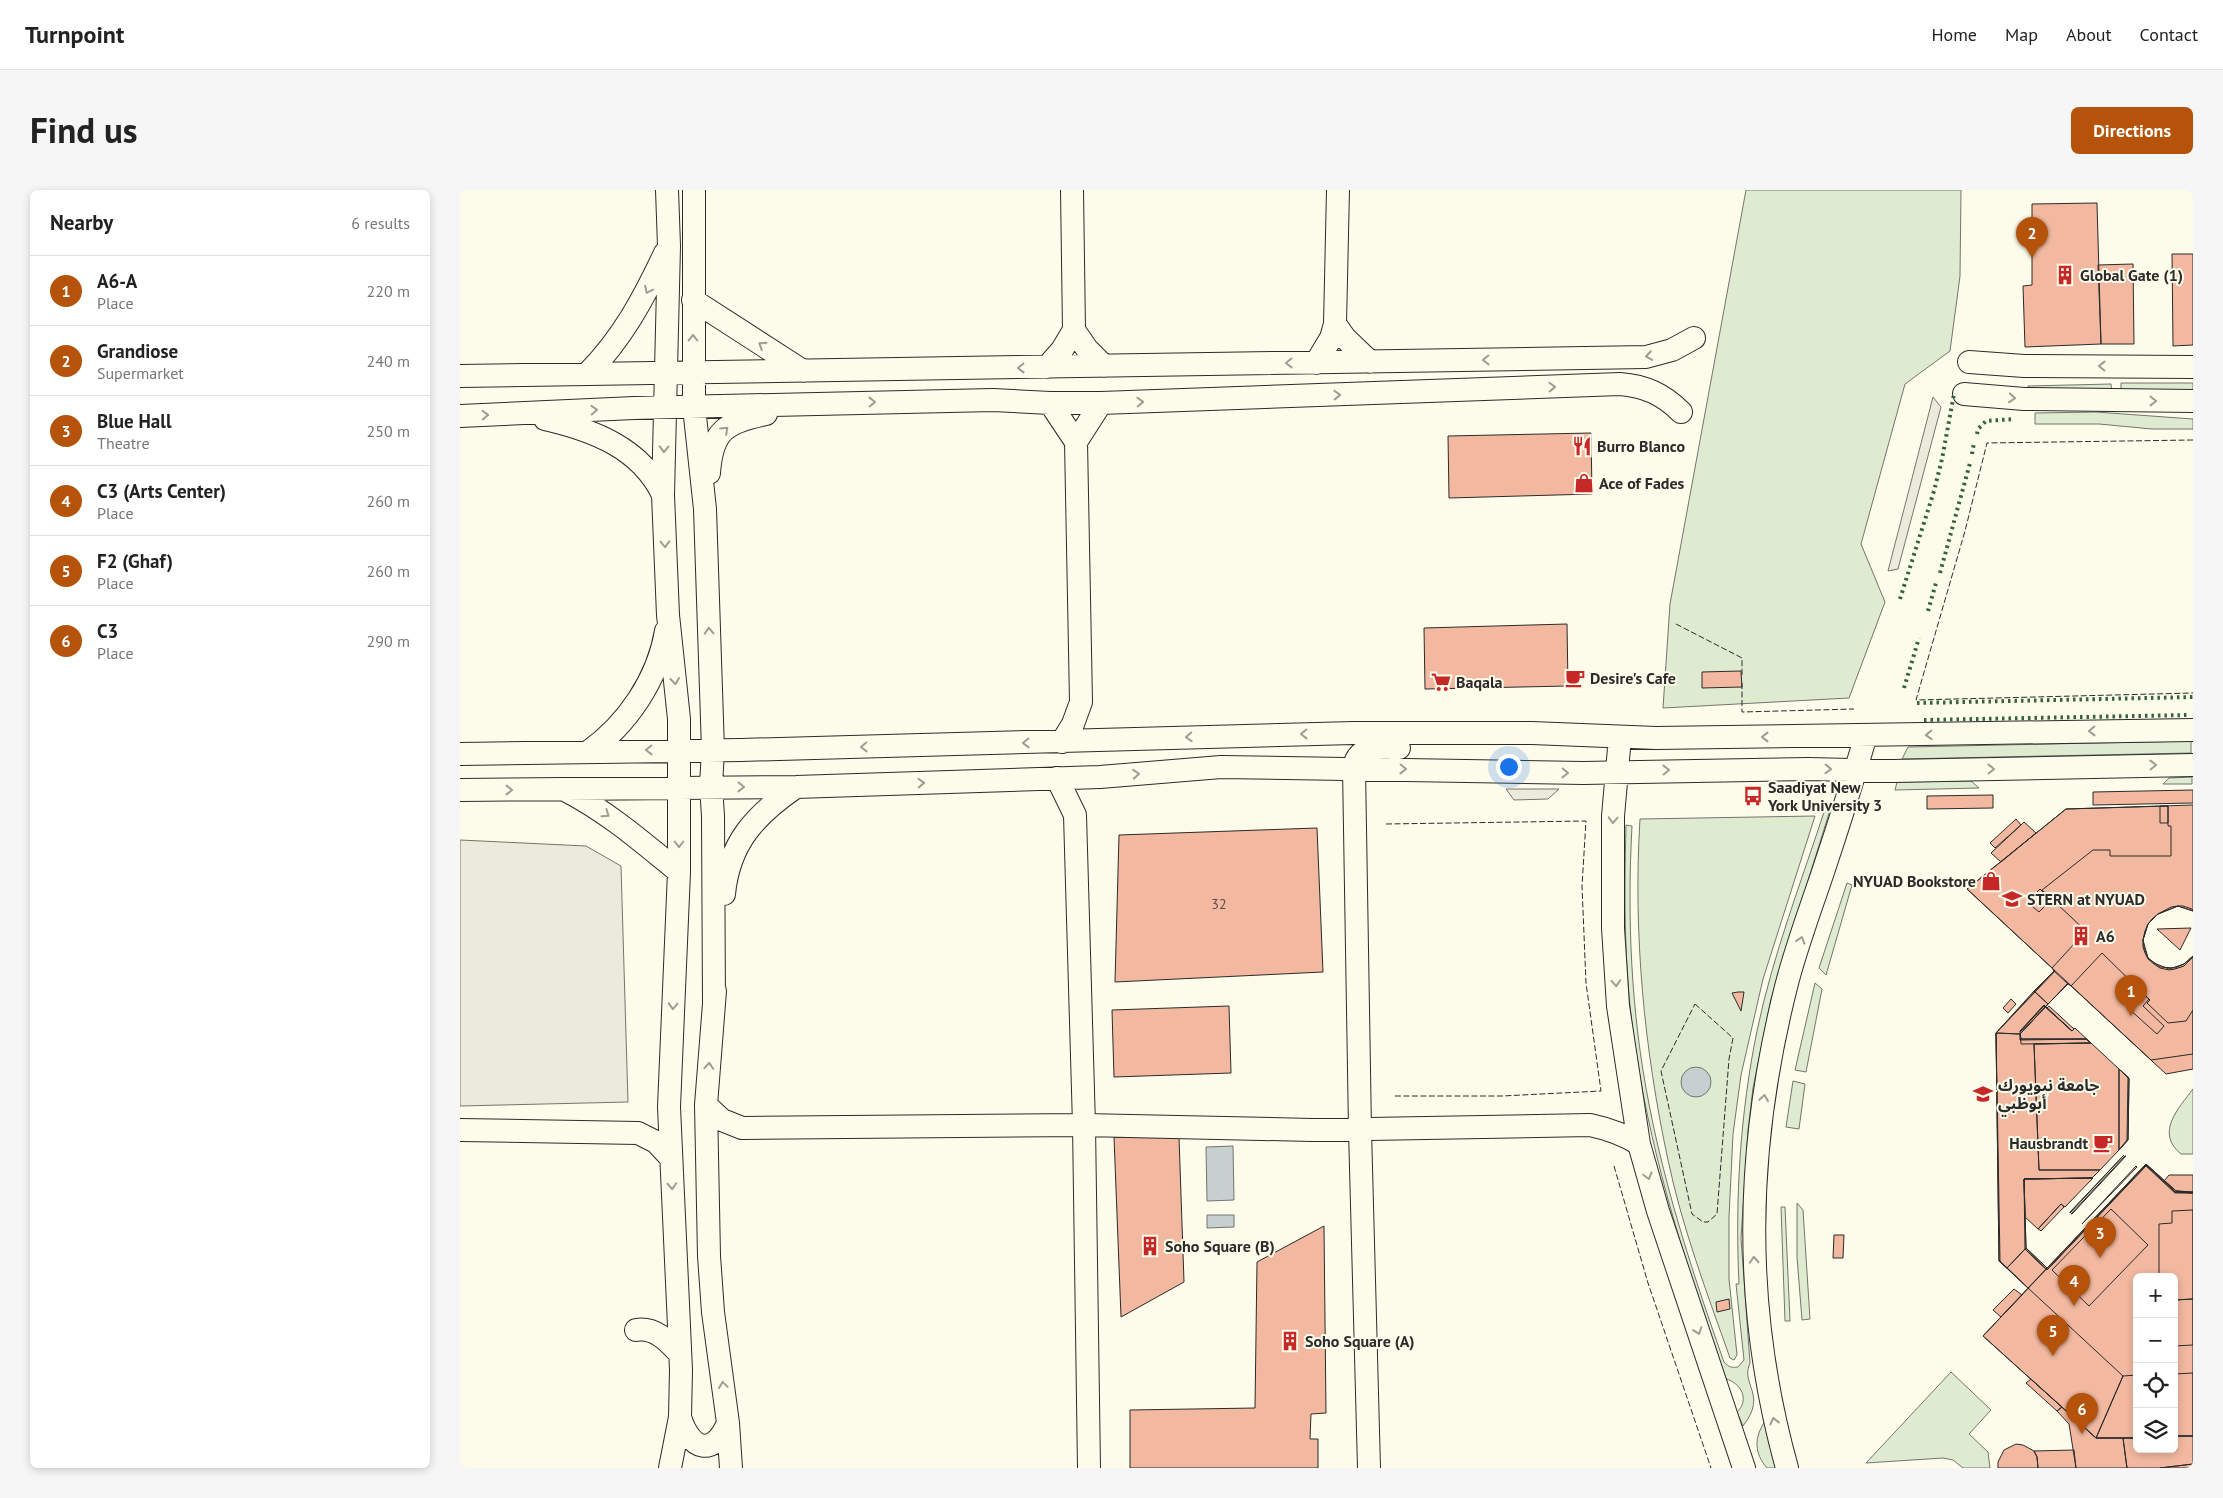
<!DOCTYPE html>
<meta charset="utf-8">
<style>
body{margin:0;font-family:"PT Sans","Noto Sans Arabic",sans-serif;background:#f6f6f6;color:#222}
.controls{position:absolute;right:15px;bottom:15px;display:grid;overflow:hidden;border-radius:8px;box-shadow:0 2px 8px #0003}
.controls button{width:45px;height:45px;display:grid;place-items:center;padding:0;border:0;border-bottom:1px solid #e0e0e0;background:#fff;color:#222;font:25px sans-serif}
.you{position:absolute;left:1048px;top:576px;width:18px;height:18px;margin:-12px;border:4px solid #fff;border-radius:50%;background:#1a73e8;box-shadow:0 0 0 8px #1a73e833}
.badge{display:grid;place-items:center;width:32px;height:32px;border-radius:50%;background:#b45309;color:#fff;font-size:16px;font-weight:700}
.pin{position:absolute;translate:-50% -41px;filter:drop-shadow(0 1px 2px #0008)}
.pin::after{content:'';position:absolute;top:26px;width:18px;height:15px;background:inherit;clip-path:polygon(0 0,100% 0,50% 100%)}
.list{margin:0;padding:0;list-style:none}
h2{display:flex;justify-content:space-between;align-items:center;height:65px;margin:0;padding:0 20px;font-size:21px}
h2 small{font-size:16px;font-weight:400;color:#767676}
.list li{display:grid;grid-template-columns:32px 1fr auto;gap:15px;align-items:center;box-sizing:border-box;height:70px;padding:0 20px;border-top:1px solid #e0e0e0}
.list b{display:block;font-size:19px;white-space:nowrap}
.list p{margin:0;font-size:16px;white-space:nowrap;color:#767676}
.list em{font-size:16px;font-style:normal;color:#767676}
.icon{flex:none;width:28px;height:28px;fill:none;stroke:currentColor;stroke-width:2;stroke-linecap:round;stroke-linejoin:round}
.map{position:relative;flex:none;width:1733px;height:1278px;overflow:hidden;border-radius:8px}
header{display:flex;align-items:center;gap:30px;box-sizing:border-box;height:70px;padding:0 25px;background:#fff;border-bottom:1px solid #e0e0e0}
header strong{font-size:24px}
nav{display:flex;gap:28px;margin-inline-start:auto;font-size:18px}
.intro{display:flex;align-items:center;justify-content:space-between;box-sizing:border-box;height:120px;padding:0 30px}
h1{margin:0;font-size:35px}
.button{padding:12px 22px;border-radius:8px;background:#b45309;color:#fff;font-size:18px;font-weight:700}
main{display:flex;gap:30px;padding:0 30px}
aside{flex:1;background:#fff;border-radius:8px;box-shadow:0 2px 8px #0003}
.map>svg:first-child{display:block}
</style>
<header>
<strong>Turnpoint</strong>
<nav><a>Home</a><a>Map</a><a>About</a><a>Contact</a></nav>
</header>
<div class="intro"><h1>Find us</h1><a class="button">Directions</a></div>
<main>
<aside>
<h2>Nearby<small>6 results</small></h2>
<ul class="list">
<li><span class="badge">1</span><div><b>A6-A</b><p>Place</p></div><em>220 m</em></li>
<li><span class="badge">2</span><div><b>Grandiose</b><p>Supermarket</p></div><em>240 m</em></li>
<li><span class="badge">3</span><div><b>Blue Hall</b><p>Theatre</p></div><em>250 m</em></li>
<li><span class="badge">4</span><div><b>C3 (Arts Center)</b><p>Place</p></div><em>260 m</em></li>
<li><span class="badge">5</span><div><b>F2 (Ghaf)</b><p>Place</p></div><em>260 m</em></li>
<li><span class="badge">6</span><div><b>C3</b><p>Place</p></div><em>290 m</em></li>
</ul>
</aside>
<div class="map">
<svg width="1733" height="1278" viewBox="0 0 1733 1278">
<rect width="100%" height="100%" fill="#fdfbea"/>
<path fill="#deebd1" stroke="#74746e" d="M1286,0H1501L1500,86L1490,161L1445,194L1401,354L1425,412L1389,508L1203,518L1210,414Z
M1661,193H1733V204L1661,206Z
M1651,194L1652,205L1569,207L1568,196Z
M1636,222L1733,229V239H1692L1639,234H1575V223Z
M1731,551V563L1442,569L1448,557Z
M1732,587V594H1703L1709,588Z
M1511,591L1519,598L1435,600L1437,592Z
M1366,616L1371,617L1311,809L1293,898L1288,940L1281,1048L1290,1173C1280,1195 1308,1204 1283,1236L1277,1222C1290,1210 1281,1193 1266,1189C1228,1081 1193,975 1176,862C1164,787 1164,711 1166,635L1172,636C1167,728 1171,823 1189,914C1206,1002 1234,1087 1264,1172C1269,1177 1271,1178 1278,1177L1284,1170L1276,1094H1279C1275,1009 1280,924 1297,841C1313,764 1342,690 1366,616Z
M1355,626L1303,789L1281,885L1273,944L1269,1027V1089L1277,1165L1274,1170L1270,1168C1247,1103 1222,1037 1208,970C1184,858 1173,743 1180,629Z
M1387,693L1392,695L1366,785L1359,778Z
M1355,793L1362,799L1346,882L1335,880Z
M1333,891L1345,894L1339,939L1326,937Z
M1733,899V964H1721C1695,943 1718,919 1733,899Z
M1337,1013L1343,1020L1350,1129L1342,1130L1337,1067Z
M1321,1017H1325L1330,1131H1325Z
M1491,1182L1531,1220L1509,1244L1528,1262L1530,1278H1503L1493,1270L1483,1268L1406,1273Z
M1305,1231L1316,1278H1307C1294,1263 1294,1248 1305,1231Z"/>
<path fill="#eceadb" stroke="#74746e" d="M1473,207L1481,217L1438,379L1428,381Z
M1046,599H1099L1088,609L1054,610Z
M0,650L126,656L161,676L168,912L0,916Z"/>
<path fill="#c7d0d0" stroke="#74746e" d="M1221 892a15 15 0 1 1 30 0a15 15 0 1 1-30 0Z
M773,956L774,1010L747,1011L746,957Z
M747,1025H774V1037L747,1038Z"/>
<path fill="#f2b8a0" stroke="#2b2b2b" d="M1637,13L1641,154L1565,157L1563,96L1572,95V14Z
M1712,64H1733V155L1713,156Z
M1673,74L1674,154H1641L1638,75Z
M1131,243L1132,304L989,308L988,246Z
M1107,434L1108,496L965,499L964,438Z
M1281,481L1282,497L1242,498V482Z
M1733,600V613L1633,615V602Z
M1533,605V618L1467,619V606Z
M1733,615V721L1718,716L1698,724L1688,734L1683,750L1688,768L1700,777L1715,778L1724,774L1733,766V864L1691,870L1507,699L1606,619Z
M1700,616H1708V633H1700Z
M1708,616V636H1711V666H1650V660H1633L1582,700L1626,741L1592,778L1507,699L1606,619Z
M1556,629L1561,635L1535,658L1530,653Z
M1564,632L1576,643L1541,672L1531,663Z
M857,638L863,782L655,792L659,645Z
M1580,699L1591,710L1579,722L1567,712Z
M1718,716L1698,724L1688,734L1683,750L1684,757L1688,768L1694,773L1709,779L1724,774L1733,766V767L1724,776L1715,779L1709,780L1700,778L1694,774L1688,769L1685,763L1683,757V750L1685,741L1688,734L1692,729L1698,724L1711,717L1718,716H1723L1732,719L1733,721Z
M1731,738L1720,760L1697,739Z
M1642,763L1690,810L1687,813L1708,833L1726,831L1733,820V879L1706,884L1611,796Z
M1592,778L1595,781L1536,843L1540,1071L1568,1098L1539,1071L1536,843L1594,781Z
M1594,781L1608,794L1588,814L1574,801Z
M1608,793L1611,796L1608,794L1588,814L1560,844L1561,849H1626L1631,853L1626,849L1560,850V844Z
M1574,801L1588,814L1560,844L1536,843Z
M1278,802H1284L1281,821L1272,803Z
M1682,803L1689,809L1683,816L1704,836L1697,844L1668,818Z
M1551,809L1556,814L1548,823L1543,818Z
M1584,815L1612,841L1615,838L1631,853L1561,854L1560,841Z
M1584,815L1587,818L1612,841L1584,816L1560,842Z
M769,816L771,883L654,887L652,820Z
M1589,816L1614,839L1612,841L1587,818Z
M1536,843L1560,844L1561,849H1626L1631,853L1574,854L1579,980H1640L1632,988L1564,989L1566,1058L1547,1078L1539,1071Z
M1631,853L1659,879V960L1640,980H1579L1574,854Z
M1659,879L1669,888L1668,950L1659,960Z
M1659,879L1669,888L1668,950L1659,960L1667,950L1668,888Z
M654,947H719L724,1092L661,1127Z
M1664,965L1610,1023V1022Z
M1665,966H1666L1612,1024H1611Z
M1686,974L1716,1001L1733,1002V1246H1714V1087H1677V1248H1636L1523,1146Z
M1686,974L1716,1001L1733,1003L1715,1002L1686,975L1587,1080L1565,1059L1564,989L1632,988L1640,980L1632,988L1564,989L1566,1058L1587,1078Z
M1686,975L1715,1002L1733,1003H1715L1686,976L1587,1080L1565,1059L1587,1080Z
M1676,976L1677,977L1622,1034Z
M1709,985H1733V1002L1716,1001L1704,991Z
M1633,988L1605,1017L1601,1014L1578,1039L1565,1027L1564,989Z
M1601,1014L1604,1017L1581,1041L1580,1040L1578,1039Z
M1651,1019L1688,1055L1629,1116L1592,1080Z
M1733,1020V1109L1714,1110V1087H1699V1034L1712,1033V1021Z
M864,1036L866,1223L851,1224L850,1249H858V1278H670V1220L795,1218L797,1072Z
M1374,1045H1384L1383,1068H1373Z
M1566,1058L1587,1078L1568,1098L1547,1078Z
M1568,1098L1663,1186L1636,1248L1523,1146Z
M1554,1099L1562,1105L1541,1127L1533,1120Z
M1269,1109L1270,1119L1257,1122L1256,1112Z
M1733,1109V1155L1714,1156V1110Z
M1733,1183V1246H1714V1184Z
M1677,1185V1248H1636L1663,1186Z
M1571,1189L1602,1217L1597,1221L1566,1193Z
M1602,1217L1636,1248H1663L1667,1278H1616L1609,1234L1597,1221Z
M1714,1246H1733V1274L1700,1278H1667L1663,1248H1677V1259H1714Z
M1556,1254L1563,1255L1574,1261L1577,1267L1578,1278H1538V1272L1544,1260Z
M1614,1260L1616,1278H1578L1577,1267L1574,1261Z
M1733,1274V1278H1700Z"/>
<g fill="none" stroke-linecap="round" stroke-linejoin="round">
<defs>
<path id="minor" d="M207,0L209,56L203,305L208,425L219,529V682L209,917L221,1180L220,1227L210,1278
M234,0V217L245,319L253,560L251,596L253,626L254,814
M233,110L343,181
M875,134L885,148L910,172
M614,140L627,159L644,176
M1509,172L1564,176L1733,177
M856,173L871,148L875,134L878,0
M587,177L602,160L614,140L612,0
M127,184C162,149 184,108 205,63
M0,186L1186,167L1212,160L1234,148
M1504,204L1564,209L1733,211
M590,213L616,252L621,512L613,534L602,552
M0,226L174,218L533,210L590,213H641L1160,194C1185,196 1203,204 1221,222
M85,229C133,240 181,258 203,305
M616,252L641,213
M249,283C252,240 266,232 306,224
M1160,547L1153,626V738L1158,816L1179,954L1198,1021L1284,1278
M128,562C167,535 198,489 206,441
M0,564L281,560L893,543H1072L1196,548L1733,540
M597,588L615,625L624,935L629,1278
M0,600L336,597L640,587L761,577L1123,583L1348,579L1433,581L1733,575
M107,601C149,623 182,652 219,682
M264,704C269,653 295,625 336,597
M255,801L246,915L249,1066L253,1122L268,1233L271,1278
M246,915L262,930L282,938L624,935L852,940L1130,935C1149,939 1163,944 1179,954
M0,940L178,943L196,952L210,967
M176,1140C195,1137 208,1151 220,1164
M220,1227C230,1260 253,1268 268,1233
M909,1278L900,940L894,578C897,555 920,557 939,558
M1327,1278C1282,1116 1285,960 1326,797C1336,757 1351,718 1364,679C1379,634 1393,590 1406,545"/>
</defs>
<use href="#minor" stroke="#2b2b2b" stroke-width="24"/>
<use href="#minor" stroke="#fdfbea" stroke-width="22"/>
<path stroke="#34623c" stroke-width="4" stroke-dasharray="2.5 4" stroke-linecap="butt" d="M1517,244L1518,239L1526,231L1554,229
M1512,264L1514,253
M1480,383L1510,273
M1440,409L1474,301L1482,269L1494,204
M1468,421L1476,393
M1444,498L1459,448
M1457,513L1733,507
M1464,530L1728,525"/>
<path stroke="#2b2b2b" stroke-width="1" stroke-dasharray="6 2.5" stroke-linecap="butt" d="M1733,250L1527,253L1505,341L1456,510L1733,503
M1216,434L1282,468V486
M1282,493V522L1394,519
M926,634L1126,631L1122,696L1126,793L1141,901L1042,906H933
M1235,814L1273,848L1269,869L1257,1024L1248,1032H1243L1232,1024L1201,881Z
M1154,976L1188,1093L1251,1278"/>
</g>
<defs><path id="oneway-chevron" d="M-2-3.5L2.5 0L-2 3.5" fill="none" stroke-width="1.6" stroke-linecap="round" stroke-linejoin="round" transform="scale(1.25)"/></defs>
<g stroke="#9e9d94">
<use href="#oneway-chevron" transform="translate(188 100) rotate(116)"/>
<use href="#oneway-chevron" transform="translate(233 148) rotate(-90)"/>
<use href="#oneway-chevron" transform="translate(302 155) rotate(-147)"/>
<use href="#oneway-chevron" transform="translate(1189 166) rotate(172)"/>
<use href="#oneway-chevron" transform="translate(1026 170) rotate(179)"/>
<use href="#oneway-chevron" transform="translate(829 173) rotate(179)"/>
<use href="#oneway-chevron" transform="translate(1642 176) rotate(-179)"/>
<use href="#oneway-chevron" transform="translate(561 178) rotate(179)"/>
<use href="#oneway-chevron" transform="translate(1092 197) rotate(-2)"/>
<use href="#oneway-chevron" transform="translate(877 205) rotate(-2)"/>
<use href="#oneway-chevron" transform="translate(1552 208) rotate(5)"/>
<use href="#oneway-chevron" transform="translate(1693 211)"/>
<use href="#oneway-chevron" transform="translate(412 212) rotate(-1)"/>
<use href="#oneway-chevron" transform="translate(680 212) rotate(-2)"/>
<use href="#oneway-chevron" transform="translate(134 220) rotate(-3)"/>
<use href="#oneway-chevron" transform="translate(25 225) rotate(-2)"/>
<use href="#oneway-chevron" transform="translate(265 240) rotate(-43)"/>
<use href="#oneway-chevron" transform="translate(204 259) rotate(91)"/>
<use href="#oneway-chevron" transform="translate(205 354) rotate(88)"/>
<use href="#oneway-chevron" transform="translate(249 441) rotate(-92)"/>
<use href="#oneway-chevron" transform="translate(215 491) rotate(84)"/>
<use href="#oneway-chevron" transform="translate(1632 541) rotate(179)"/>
<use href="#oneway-chevron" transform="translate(844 544) rotate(179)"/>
<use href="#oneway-chevron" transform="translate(1469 545) rotate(178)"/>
<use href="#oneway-chevron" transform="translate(729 547) rotate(177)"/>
<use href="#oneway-chevron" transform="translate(1305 547) rotate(180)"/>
<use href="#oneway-chevron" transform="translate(566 553) rotate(179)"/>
<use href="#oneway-chevron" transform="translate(404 557) rotate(179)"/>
<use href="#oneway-chevron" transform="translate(189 560) rotate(179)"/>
<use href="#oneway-chevron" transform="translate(1693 575) rotate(-1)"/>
<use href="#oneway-chevron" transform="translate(943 579) rotate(1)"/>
<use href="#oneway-chevron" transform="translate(1368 579) rotate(2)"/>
<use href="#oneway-chevron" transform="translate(1531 579) rotate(-1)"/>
<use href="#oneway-chevron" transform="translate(1206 580) rotate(-1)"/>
<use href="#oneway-chevron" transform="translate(1105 583) rotate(1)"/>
<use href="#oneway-chevron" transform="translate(676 584) rotate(-5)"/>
<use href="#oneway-chevron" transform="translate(461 593) rotate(-2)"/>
<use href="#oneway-chevron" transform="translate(281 597) rotate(1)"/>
<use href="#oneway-chevron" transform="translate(49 600)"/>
<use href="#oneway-chevron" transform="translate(146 624) rotate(34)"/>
<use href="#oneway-chevron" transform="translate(1153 630) rotate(92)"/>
<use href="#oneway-chevron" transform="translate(219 654) rotate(90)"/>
<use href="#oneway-chevron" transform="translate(1341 750) rotate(-73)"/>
<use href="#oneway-chevron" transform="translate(1156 793) rotate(86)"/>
<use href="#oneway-chevron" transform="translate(213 816) rotate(92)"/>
<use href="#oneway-chevron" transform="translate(249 876) rotate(-86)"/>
<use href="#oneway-chevron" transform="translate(1304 908) rotate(-82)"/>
<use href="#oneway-chevron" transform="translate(1188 986) rotate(75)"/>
<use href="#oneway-chevron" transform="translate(212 996) rotate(87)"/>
<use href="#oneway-chevron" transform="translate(1294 1070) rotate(-93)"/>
<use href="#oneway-chevron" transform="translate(1238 1141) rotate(71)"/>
<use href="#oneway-chevron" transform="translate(263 1195) rotate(-98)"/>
<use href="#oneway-chevron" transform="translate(1314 1231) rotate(-104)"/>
</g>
<defs>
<symbol id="building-bare" viewBox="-9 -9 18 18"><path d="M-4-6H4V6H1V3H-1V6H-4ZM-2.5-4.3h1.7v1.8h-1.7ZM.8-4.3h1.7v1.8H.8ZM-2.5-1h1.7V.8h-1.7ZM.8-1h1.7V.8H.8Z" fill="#c62828" stroke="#fdfbea" stroke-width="2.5" paint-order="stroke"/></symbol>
<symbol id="restaurant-bare" viewBox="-9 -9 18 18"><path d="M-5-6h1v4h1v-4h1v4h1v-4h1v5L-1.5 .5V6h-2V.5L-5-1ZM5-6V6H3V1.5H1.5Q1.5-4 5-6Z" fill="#c62828" stroke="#fdfbea" stroke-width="2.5" paint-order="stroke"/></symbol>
<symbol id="shop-bare" viewBox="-9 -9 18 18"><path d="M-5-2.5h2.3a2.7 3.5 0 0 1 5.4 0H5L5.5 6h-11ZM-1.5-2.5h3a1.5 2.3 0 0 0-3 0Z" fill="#c62828" stroke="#fdfbea" stroke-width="2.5" paint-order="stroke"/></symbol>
<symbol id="cafe-bare" viewBox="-9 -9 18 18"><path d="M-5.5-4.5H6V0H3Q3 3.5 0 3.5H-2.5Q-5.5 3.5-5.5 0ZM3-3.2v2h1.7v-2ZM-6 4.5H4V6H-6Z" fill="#c62828" stroke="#fdfbea" stroke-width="2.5" paint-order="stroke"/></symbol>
<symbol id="supermarket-bare" viewBox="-9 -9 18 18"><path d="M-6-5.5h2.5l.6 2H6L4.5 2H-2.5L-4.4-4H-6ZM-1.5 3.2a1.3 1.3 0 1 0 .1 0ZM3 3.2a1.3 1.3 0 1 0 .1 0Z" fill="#c62828" stroke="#fdfbea" stroke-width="2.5" paint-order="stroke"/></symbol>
<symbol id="bus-bare" viewBox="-9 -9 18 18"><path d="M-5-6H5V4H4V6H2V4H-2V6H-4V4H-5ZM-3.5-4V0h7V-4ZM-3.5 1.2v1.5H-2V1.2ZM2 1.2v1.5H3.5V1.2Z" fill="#c62828" stroke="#fdfbea" stroke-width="2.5" paint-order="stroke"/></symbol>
<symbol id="university-bare" viewBox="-9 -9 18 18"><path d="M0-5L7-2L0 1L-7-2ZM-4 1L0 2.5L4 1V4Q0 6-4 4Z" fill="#c62828" stroke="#fdfbea" stroke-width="2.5" paint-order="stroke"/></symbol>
</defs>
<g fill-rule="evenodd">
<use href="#building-bare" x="1591" y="71" width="28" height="28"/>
<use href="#restaurant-bare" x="1108" y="242" width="28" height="28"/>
<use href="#shop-bare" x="1110" y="279" width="28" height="28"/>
<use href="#cafe-bare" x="1101" y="474" width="28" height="28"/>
<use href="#supermarket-bare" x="967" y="478" width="28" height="28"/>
<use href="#bus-bare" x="1279" y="592" width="28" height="28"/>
<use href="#shop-bare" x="1517" y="677" width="28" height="28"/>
<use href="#university-bare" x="1538" y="695" width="28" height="28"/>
<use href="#building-bare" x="1607" y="732" width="28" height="28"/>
<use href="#university-bare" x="1509" y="890" width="28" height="28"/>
<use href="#cafe-bare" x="1629" y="939" width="28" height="28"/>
<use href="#building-bare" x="676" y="1042" width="28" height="28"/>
<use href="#building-bare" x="816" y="1137" width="28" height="28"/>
</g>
<g text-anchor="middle" stroke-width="4" stroke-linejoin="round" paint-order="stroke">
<g font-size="14" fill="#5d4e48">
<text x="759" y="719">32</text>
</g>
<g font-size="16" font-weight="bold" fill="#2b2b2b" stroke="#fdfbea" text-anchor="start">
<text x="1620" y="91">Global Gate (1)</text>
<text x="1137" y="262">Burro Blanco</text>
<text x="1139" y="299">Ace of Fades</text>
<text x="1130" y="494">Desire's Cafe</text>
<text x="996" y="498">Baqala</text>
<text x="1308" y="603">Saadiyat New<tspan x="1308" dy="18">York University 3</tspan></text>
<text x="1516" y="697" text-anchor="end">NYUAD Bookstore</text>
<text x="1567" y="715">STERN at NYUAD</text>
<text x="1636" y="752">A6</text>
<text x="1538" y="901">جامعة نيويورك<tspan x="1538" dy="18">أبوظبي</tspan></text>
<text x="1628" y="959" text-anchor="end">Hausbrandt</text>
<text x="705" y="1062">Soho Square (B)</text>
<text x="845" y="1157">Soho Square (A)</text>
</g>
</g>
</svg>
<div class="controls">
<button>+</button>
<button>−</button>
<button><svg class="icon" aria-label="locate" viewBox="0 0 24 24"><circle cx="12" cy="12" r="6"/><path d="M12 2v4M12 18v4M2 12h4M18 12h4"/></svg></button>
<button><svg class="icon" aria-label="layers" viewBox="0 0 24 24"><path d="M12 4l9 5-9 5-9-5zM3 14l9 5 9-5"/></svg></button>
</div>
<div class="you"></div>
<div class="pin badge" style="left:1671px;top:826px">1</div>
<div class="pin badge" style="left:1572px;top:68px">2</div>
<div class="pin badge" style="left:1640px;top:1068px">3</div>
<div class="pin badge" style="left:1614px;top:1116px">4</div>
<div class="pin badge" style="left:1593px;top:1166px">5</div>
<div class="pin badge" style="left:1622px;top:1244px">6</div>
</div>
</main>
